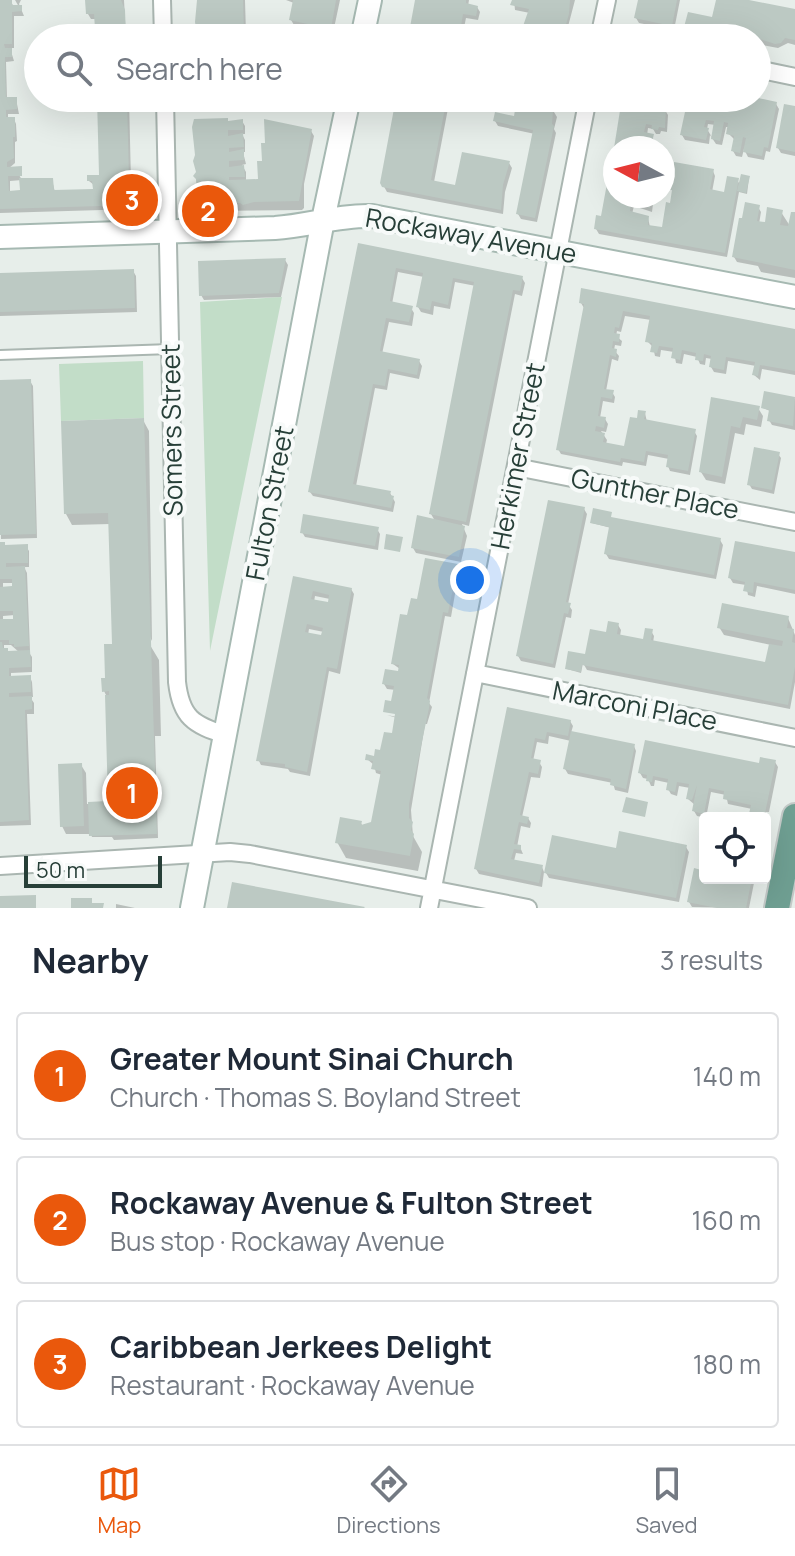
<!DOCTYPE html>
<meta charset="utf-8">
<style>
body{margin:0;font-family:Manrope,sans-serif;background:#f2f2f3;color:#1f2937}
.controls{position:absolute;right:24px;bottom:24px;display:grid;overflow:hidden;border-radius:8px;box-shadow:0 8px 32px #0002}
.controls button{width:72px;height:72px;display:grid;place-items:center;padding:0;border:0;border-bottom:2px solid #e0e1e3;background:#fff;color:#1f2937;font:40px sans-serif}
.compass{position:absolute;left:603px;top:136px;width:72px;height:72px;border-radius:50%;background:#fff;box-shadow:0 8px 32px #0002;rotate:277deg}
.scale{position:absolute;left:24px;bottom:20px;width:138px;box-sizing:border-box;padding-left:8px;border:4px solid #273f38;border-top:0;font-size:22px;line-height:28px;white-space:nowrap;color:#273f38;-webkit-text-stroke:6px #f7faf9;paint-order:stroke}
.you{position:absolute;left:470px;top:580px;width:28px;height:28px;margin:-20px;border:6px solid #fff;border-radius:50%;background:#1a73e8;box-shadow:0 0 0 12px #1a73e833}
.badge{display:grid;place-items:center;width:52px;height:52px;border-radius:50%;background:#ea580c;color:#fff;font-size:26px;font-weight:700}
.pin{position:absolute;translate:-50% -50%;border:4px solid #fff;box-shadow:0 2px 8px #0006}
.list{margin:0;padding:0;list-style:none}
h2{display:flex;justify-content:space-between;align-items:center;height:104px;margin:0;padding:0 32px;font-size:34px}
h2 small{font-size:26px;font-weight:400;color:#747a83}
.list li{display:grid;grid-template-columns:52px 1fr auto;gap:24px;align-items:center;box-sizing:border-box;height:128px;margin:0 16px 16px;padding:0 16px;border:2px solid #e0e1e3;border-radius:8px}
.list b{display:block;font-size:30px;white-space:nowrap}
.list p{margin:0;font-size:26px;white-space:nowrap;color:#747a83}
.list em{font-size:26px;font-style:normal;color:#747a83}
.icon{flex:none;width:44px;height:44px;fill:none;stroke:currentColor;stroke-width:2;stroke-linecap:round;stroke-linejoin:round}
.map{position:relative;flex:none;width:795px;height:908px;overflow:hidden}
.search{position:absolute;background:#fff;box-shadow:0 8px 32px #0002;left:24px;right:24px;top:24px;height:88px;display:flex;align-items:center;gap:20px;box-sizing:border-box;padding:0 28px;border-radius:44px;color:#747a83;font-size:30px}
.sheet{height:536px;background:#fff}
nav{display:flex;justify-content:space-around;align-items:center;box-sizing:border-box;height:112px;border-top:2px solid #e0e1e3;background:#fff;font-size:22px;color:#747a83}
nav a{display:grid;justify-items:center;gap:4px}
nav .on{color:#ea580c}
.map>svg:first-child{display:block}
</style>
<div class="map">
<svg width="795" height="908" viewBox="0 0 795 908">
<rect width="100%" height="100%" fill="#e7eeea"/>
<path fill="#c2ddc8" d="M282,297L210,651L200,302Z
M143,361L144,418L61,421L59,364Z"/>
<path fill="#0003" fill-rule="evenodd" d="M0,0H10L14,7H19L15,0H21L19,4L24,16H14V48H10L14,61L6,62L7,99H16L19,114H8V119H14L16,124L17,141L15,142V163L8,169L15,168L22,180H52L55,192L95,191L94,185L89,181L101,177L99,98H129L131,181L135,186L136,209L0,213ZM22,180V192H10V181Z
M87,0H124L126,38H78L97,31V19H91L88,14Z
M198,0H245L246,34L279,38H196L200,35Z
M286,0H340L333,33L294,25L291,20L294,3Z
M417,0H469L468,6L477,7L480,12L478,20L466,18L462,38H410Z
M514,0H575L565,38H522L526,35L530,13L515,10Z
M640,0H680L674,30L639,23L636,18Z
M718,0H740L795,11V45L788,43L778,48L757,44V38H723L689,32L687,27L714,20Z
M398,98H450L434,182L457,187L509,163L512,168L505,192L503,214L387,192L382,183Z
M516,98L557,99L554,112L557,117L554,129L556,133L537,222L521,219L518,214L535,134L498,126L495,121L516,119Z
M624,98H668L667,104L653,101L652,107L665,110L668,115L667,132L661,131L660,134H656L653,129L648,128L647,135L652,136L657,148H616Z
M690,98H757L776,104L779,109L770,152L766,151L764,160L748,157L744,149L742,157L736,156L733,151L735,140L729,134L730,127H726L722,145L716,144L710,135L709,144L685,140L682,135ZM708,124L716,125L713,139L707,129Z
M795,108V156L781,153L778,148Z
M242,121L245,126V134H242L245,140V152H243L246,164L242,165L246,172V181H261L311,131L314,136L304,184V208L302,210L208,211L206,214L200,209L195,201L228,123Z
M615,151V196H648L653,204L652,212L634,206L632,214L648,218L650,227L663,230L672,205L674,194L671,189L713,171L715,176L712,192L725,194L737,180L741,186L749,178L747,194L739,192L727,257L599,234L596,229L603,219Z
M758,207L761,212L759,224L766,225L781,212L790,226L795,214V278L761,272L758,266L737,262L734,257Z
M359,245L522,278L525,283L522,296L515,294L469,526L462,524L467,536L461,562L416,553L413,548L435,521L431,514L476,286L455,282L450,309L434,306L433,315L421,312L418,307L424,277L398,272L392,304L411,308L414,313L412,326L389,322L382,354L419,361L422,366L419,379L390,373L387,390L375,388L356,486L390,493L395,502L393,512L313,496L310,492Z
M285,260L288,265L281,297L204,300L201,295Z
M133,271L136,276L137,312L0,316V275Z
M581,303L795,331V375L762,369L760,380L754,375L756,366L728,361L726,374L714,372L711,367L712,359L706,358L705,365L700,364L697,357L684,354L682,364L676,363L674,352L661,350L660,357L655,356L653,347L647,341L651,320L625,316L621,332L617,331L616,336L622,341L621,346L615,345L614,350L619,356L618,361L612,359L606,391L612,392L615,397L614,403L603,401L600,418L605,419L608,424L606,432L601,431L607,440L606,444L626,448L638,420L645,413L647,422L694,431L697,436L690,475L670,471L668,466L669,459L648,455L646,466L623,462L622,466L561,454L558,449L584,308Z
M30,381L33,386L37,538L1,539L0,382Z
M766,393L795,399V430L772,425L769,420L770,411L763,408Z
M713,400L758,408L763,416L761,427L746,424L744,435L735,433L725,484L706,480L701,472Z
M143,420L149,431L152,641L148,633L144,635L159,660L161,736H155L158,838L114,840L112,837H92L91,834H66L62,826L81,765L86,773L87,804L110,803L107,697L104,691L115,646L110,524L72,525L66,514Z
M778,454L781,458L774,494L752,489L749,484Z
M584,509L587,514L568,604L572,610L571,618L566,617L555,668L521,661L518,656Z
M611,514V519L720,540L723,545L716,579L609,559L606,554L611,528L592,523Z
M377,529L380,534L378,550L305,537L302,532Z
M0,545L26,546L29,551V567H24L27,573L30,651H28L32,657V672L11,673V678L30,677L32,682L33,697H30L34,703V714H27L31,825L0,826ZM3,583H14L15,588H3ZM15,615V621H3V616ZM4,645H11L20,653H9L4,650Z
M795,554V594L757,586L755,597L748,595L746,585L733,583L730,578Z
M456,566L459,571L451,617L445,616L429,703L432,707L427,724H425L411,810L413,836L422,852L418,871L346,858L337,842L361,823L363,827L375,825L382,775L376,773L374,765L367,759L375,758L382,752L393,736L397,718L387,715L397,717L393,703L396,690L387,689L384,684L399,674L400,669L393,664L409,617L419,601Z
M295,578L351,589L354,594L340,674L329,671L310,776L290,772L288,769L261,765L259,761ZM315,596L330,599L329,605L314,602ZM309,629L324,632L323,638L308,635Z
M788,618L795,635V682L790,709L587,670L583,663L581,673L567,669L586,656L618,625L621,630L620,636L644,641L651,631L654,636L653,643L767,665L771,645L724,635L719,627Z
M508,709L570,721L573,726L571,733L634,746L636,751L628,793L615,790L613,783L568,774L565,769L571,741L549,736L548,744L537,742L533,761L539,762L542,767L540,778L531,777L522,817L528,818L531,823L530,828L521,826L517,847H520L523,854L516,853L514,861L542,867L544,872L542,887L479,874L476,869Z
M775,762L778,767L769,812H766L765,818H750L752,809L728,804L726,795L711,792L706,818L697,816L694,811L695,805L688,799L690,788L679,786L677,796L671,794L668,789L669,783L655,780L654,786H651L648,779L643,778L640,773L760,766Z
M686,847L689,852L679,902L549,878L546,873L617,850Z
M705,873V878H755L749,908L692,907L689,902Z
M116,904L135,908H116Z"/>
<path fill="#bcc9c3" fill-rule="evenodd" d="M0,0H12V5H22V11L12,12V44H4L5,48H12V57H5L6,97H17V109L6,110V117H15V137H13L14,158L7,162V167L22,166V176H8L9,191L20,190L19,178H53L54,190L93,189L92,181H87V175H99L97,98H127L129,179H134V205L0,209Z
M85,0H121L125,10L126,38H76L75,29H95L94,14H86Z
M197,0H243L244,32H258L282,38H194V34H197L195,22Z
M293,0H336L331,29L289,20Z
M415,0H466V3L478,6L476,16L463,14L459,38H408Z
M512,0H570L569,14L562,38H520L522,32L524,33L525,27L523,26L529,9L510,5Z
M638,0H677L672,26L634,18Z
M716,0H749L795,9V40L785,38L781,43L775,44L757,38L684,27L688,12L712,17Z
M396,98H447L431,180L455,185L462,152L510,161L503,185L501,210L382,187L380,183Z
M514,98H554L552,124L554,126L535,218L516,214L533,130L493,121L495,112L514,116L515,110L512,109Z
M622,98H651L650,105L666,108L665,128L659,127L658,130L651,129L652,125L646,124L644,132L654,134L652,142L657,143L656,148H614Z
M688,98H758L777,102L768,148L764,147L762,156L743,152L746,138L743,137L740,153L731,151L734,136L726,134L728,123L724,122L720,141L711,139L714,121L706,120L704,127L709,128L706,140L680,135Z
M784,104L795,106V152L776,148Z
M228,118V121L243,119V130H228V136L243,133L244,147L229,148V152L244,149V160L229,161V167L244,165L245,177H229V180L258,179L257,161H262L261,143H265L264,119L312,129L299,201L254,202L243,205L240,203H204L201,207L193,200L197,196L196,179L193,176L196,172L193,161L195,155L192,127L194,119Z
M613,151L615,196L652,197L650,208L631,202L630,211L649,216L648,225L662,227L666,202L670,203L672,190H669L674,162L714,169L710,189L724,192L727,176L739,178L725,253L594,229L596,215L601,216Z
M741,174L750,176L746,193L737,191Z
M745,202L760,205L757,221L765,222L767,207L783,210L780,225L788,226L791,212H795V270L732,257L739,218H742Z
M358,243L523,276L520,291L513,290L466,522L429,514L474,282L453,278L448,305L432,301L430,310L416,307L423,273L396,268L390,301L413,306L409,322L386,318L380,351L420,359L417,375L388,369L385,386L373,384L353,484L391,491L390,495L394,496L391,508L308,492Z
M286,258L279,293L199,296L198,261Z
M134,269L135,308L0,312V273Z
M581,288L795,329V371L760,365L758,376L752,375L755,362L726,357L724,370L709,367L711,356L704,354L703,361L695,360L696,353L682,350L680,360L671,358L673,348L659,346L657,353L650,352L652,343L645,342L650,316L623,311L619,328L615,327L614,333L620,334L619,342L613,341L612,348L617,349L616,357L610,355L604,389L614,390L612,399L601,397L598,416L606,417L604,428L596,426L595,431L605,433L603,442L624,446L630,417L637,418L638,410L646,411L644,419L696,429L688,471L666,467L668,455L646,451L644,462L621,458L620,462L556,450L584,304L579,303Z
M31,379L36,534L0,535V380Z
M764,391L795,397L793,426L767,421L769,410L761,408Z
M711,397L760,406L757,420L743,417L740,428L731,426L722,477L699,472Z
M144,418L157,834L89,836L88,802L108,801L105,695H109V691L102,692L101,678H105L104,644H112L108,513L64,514L61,421Z
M754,447L780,452L772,490L747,485Z
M548,500L585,507L566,602L571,603L568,614L564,613L553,664L516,656Z
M593,508L612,512L611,517L721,538L714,575L604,554L609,527L590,523Z
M303,514L379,527L375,546L300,533Z
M417,515L465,526L459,557L411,548Z
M386,534L403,537L400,552L384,549Z
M735,541L795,552V590L754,582L753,593L743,591L745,582L728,578Z
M0,542H5V545L28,544V563H6V567L25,566L29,646L14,647V644H9V640H0V619H13V611H0V587L12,586V579H0Z
M425,558L458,564L448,613L443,612L427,698L430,701L429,708L409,804V818L413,822L411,830L414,834L410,856L335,843L340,817L362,821L361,825L371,822L381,771L371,769L373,761L365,760L366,754L374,756L375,749L380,750L384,732L392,733L395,714L383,712L385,700L391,701L394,686L382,684L385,669L398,671L399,665L391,664L400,614L407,615L411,598L417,599Z
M293,576L352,588L337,669L327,667L307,772L285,767V764L256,761ZM313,591L329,595L328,602L311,599ZM307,624L323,628L321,635L305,632Z
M722,603L789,616L787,628L794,629L792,642L795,643V667L788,705L582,665L581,672L565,669L568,651L585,654L590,629L606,632L608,621L619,623L617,634L643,639L645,628L653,629L651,640L765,662L769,644L782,646L783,641L717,628Z
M0,642H2L3,648H8V651L30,650L31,667L9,668V676L31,675V692L9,693V697L32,696V709L25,710L29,820L0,822Z
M507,707L571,720L568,736L547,732L545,740L535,738L531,758L541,760L538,774L529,772L520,815L529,817L527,824L519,822L514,844L521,845V850L514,849L511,859L543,865L539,883L474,869Z
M571,731L635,744L626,789L610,785L611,779L563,769Z
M645,740L759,763L760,757L776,760L764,818H748L751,805L723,799L724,791L709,788L704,814L692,811L697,785L692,800L686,799L689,784L677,782L675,792L666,790L668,779L653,776L652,782L646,781L647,775L638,773Z
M82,763L84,826L60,827L58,764Z
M626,797L648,802L645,817L622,812Z
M619,831L687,845L676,898L544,873L552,835L616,848Z
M694,868L705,871V878H752L746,908H717L687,902Z
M232,882L365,907L364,908H227Z
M36,895V908H0V896Z
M71,898H92V903H104L103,908H71Z"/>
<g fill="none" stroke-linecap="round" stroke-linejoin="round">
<defs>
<path id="service" d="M0,355L171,349"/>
<path id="minor" d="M162,0L163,38
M599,38L607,0
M757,69L795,77
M165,98L177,682C181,717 193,725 226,735
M516,467L795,522
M475,673L795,738
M0,866L230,852L250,854L528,908
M429,908L588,98"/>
<path id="secondary" d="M362,38L370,0
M0,237L275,228C308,226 338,215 372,216L795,297
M192,908L323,220L349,98"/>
<path id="primary" d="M777,908L795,816"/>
</defs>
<use href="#service" stroke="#aab6b1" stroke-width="12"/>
<use href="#minor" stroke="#aab6b1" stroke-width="20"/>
<use href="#secondary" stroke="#a6b9b2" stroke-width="26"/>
<use href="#primary" stroke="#c3c9c7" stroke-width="28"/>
<use href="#service" stroke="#fff" stroke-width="8"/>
<use href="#minor" stroke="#fff" stroke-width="16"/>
<use href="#secondary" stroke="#fff" stroke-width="22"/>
<use href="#primary" stroke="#6f9f92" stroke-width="24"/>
</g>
<g text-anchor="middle" stroke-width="8" stroke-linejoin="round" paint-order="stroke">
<g font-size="26" fill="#273f38" stroke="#f7faf9">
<text transform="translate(471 236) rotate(10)" y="9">Rockaway Avenue</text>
<text transform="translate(172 430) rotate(-91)" y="9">Somers Street</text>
<text transform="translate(518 456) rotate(-79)" y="9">Herkimer Street</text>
<text transform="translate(655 494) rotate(11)" y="9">Gunther Place</text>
<text transform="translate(270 503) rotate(-79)" y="9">Fulton Street</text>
<text transform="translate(635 706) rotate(11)" y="9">Marconi Place</text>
</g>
</g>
</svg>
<div class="controls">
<button><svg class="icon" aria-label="locate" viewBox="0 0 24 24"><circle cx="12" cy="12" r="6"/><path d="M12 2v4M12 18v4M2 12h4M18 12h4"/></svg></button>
</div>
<svg class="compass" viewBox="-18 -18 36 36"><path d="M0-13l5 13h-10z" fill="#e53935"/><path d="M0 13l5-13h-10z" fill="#747a83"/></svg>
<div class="scale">50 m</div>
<div class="you"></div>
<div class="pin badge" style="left:132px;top:793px">1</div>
<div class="pin badge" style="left:208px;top:211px">2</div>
<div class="pin badge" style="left:132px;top:200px">3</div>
<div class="search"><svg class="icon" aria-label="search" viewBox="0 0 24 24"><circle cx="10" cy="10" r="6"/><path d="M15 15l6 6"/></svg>Search here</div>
</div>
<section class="sheet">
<h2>Nearby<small>3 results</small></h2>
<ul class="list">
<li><span class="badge">1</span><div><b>Greater Mount Sinai Church</b><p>Church · Thomas S. Boyland Street</p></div><em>140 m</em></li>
<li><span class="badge">2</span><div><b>Rockaway Avenue &amp; Fulton Street</b><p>Bus stop · Rockaway Avenue</p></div><em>160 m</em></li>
<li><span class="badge">3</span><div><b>Caribbean Jerkees Delight</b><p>Restaurant · Rockaway Avenue</p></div><em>180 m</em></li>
</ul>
</section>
<nav>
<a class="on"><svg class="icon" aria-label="map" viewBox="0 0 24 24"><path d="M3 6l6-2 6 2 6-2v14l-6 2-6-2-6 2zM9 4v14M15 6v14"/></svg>Map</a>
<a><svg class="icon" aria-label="directions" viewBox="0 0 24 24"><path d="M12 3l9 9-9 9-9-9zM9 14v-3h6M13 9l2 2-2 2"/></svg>Directions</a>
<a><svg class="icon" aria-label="saved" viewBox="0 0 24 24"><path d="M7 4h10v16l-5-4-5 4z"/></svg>Saved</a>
</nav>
